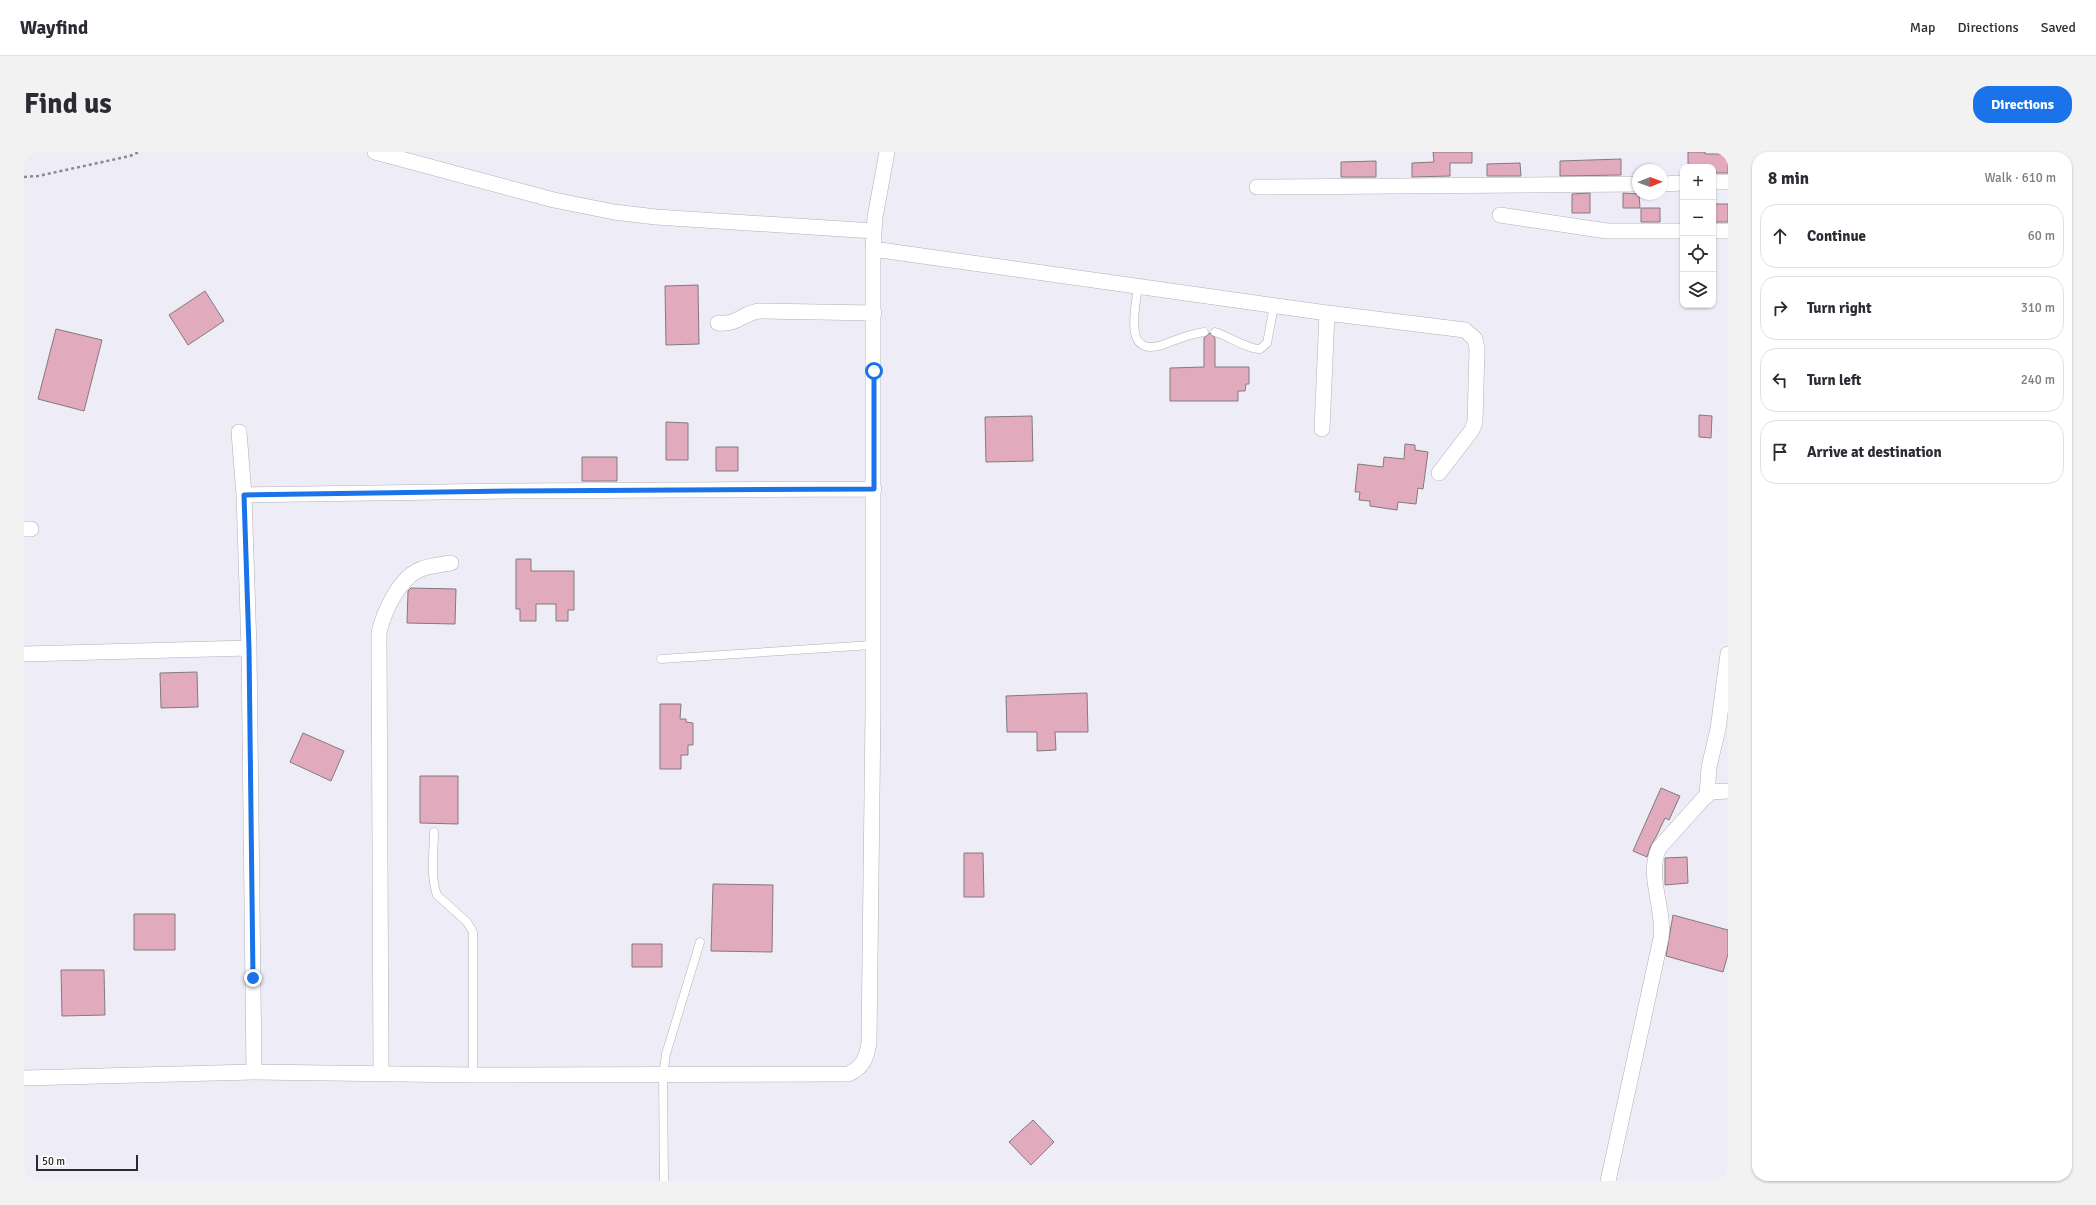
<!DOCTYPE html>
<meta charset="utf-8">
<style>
body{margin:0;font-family:Signika,sans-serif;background:#f2f2f3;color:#2b2b33}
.controls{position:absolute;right:12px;top:12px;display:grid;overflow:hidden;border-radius:8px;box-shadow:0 1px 3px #0004}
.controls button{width:36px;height:36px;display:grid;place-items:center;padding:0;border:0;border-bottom:1px solid #e1e1e2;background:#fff;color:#2b2b33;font:20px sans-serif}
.compass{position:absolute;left:1608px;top:12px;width:36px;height:36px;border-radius:50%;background:#fff;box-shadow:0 1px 3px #0004;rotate:89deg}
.scale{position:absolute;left:12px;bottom:10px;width:102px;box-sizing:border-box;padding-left:4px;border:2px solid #2a2a2e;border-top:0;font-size:11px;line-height:14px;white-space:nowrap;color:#2a2a2e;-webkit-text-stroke:3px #fff;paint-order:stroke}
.stop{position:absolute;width:12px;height:12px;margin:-9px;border:3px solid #1a73e8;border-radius:50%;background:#fff}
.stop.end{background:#1a73e8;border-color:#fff;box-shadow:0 1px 4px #0008}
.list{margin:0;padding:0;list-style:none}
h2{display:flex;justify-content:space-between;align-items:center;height:52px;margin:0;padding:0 16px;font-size:17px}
h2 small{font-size:13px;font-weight:400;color:#7c7c81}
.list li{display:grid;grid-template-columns:26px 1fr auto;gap:12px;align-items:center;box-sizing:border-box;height:64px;margin:0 8px 8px;padding:0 8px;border:1px solid #e1e1e2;border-radius:16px}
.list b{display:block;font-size:15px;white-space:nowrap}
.list em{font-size:13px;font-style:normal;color:#7c7c81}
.icon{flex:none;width:22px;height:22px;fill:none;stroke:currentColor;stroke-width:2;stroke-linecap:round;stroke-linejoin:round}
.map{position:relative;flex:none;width:1704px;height:1029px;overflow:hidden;border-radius:16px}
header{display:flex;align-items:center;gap:24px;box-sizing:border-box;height:56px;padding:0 20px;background:#fff;border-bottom:1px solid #e1e1e2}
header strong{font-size:19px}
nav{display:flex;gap:22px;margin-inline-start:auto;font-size:14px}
.intro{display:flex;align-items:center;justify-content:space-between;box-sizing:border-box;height:96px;padding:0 24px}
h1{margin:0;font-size:28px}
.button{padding:10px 18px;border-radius:16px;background:#1a73e8;color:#fff;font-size:14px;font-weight:700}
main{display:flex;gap:24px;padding:0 24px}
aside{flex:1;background:#fff;border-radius:16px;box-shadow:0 1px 3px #0004}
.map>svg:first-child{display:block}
</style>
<header>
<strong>Wayfind</strong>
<nav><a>Map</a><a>Directions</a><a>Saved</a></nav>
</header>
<div class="intro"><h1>Find us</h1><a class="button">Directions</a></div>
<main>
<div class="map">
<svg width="1704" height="1029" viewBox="0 0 1704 1029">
<rect width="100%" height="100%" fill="#eeedf7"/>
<path fill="#e2aabd" stroke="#84797d" d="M1409,0H1448V11H1426V24L1388,25V11L1410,10Z
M1664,0H1681V2H1704V21H1689V15H1664Z
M1597,7V23L1536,24V9Z
M1352,9V25H1317V10Z
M1496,11L1497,24H1463V12Z
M1566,41V61H1548V42Z
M1599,41L1615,42L1616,56H1599Z
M1689,52H1704V70H1689Z
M1617,56H1636V70H1617Z
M674,133L675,192L642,193L641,134Z
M181,139L200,169L164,193L145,163Z
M32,177L78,188L60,259L14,247Z
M1186,181L1191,186V215H1225V232H1222L1221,239H1214V249H1146V216L1180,215V186Z
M1675,263L1688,264L1687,286L1675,285Z
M1008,264L1009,309L962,310L961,265Z
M642,270L664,271V308H642Z
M1381,292L1391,293V298L1404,300L1399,337L1394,336L1392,352L1374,350L1373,358L1346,354V349L1335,348L1336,340H1331L1334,312L1359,315L1360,305L1380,307Z
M692,295H714V319H692Z
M558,305H593V329H558Z
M492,407H507V419H550V458H544V469H532V452H512V469H496V457H492Z
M387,436L432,437L431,472L383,471L384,439Z
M173,520L174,555L137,556L136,521Z
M1063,541L1064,580H1031L1032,598L1013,599V580H983L982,544Z
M636,552H657L656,567H662V570L669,571V593H664V603H657V617H636Z
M279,581L320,599L307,629L266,610Z
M396,624H434V672L396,671Z
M1637,636L1656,644L1645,668L1641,666L1632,685L1627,693L1623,705L1609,699Z
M940,701H959L960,745H940Z
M1663,705L1664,731L1641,733V706Z
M689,732L749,733L748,800L687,799Z
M110,762H151V798H110Z
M1649,763L1704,778V802L1699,820L1642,804Z
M608,792H638V815H608Z
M37,818H80L81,863L38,864Z
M1009,968L1030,990L1007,1013L985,990Z"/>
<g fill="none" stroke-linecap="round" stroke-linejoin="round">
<defs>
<path id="service" d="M1114,134C1112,154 1098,206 1138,193C1152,188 1165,182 1180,180
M1191,180C1204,184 1226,198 1236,197L1243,191L1250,154
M637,507L848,493
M410,680C410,699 406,724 413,743L443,770L449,780V923
M640,1029L639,923L642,902L676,790"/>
<path id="minor" d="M351,0L530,48L590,60L632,65L850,79
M1689,30H1704
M1638,32L1659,31
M1233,35L1614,32
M1476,63L1583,79H1659
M1689,79H1704
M849,97L1303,161L1441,178L1451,187L1453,196L1451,270L1448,278L1415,321
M694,171C715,173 717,161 736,159L850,161
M1298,277L1303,161
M215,280L220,343L225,496L230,920
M220,343L488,339L850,337
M0,377H7
M0,502L225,496
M1683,643L1685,615L1694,577L1704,502
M357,922L355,481C359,461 375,428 393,419C404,413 415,413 427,411
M0,926L230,920L449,923L824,922C839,916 843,905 845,890L849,560V97L851,65L863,0
M1584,1029L1637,786C1641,756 1622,724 1635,696L1679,647L1687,640L1704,639"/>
</defs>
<use href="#service" stroke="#b0b0b9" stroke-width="9"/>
<use href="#minor" stroke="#b0b0b9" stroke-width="16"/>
<path stroke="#8a8990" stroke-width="2.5" stroke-dasharray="3 3" stroke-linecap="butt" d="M0,25L14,24L106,4L115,0"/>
<use href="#service" stroke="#fff" stroke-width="8"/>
<use href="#minor" stroke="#fff" stroke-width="15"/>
</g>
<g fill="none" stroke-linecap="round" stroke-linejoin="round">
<path stroke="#1a73e8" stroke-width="5" d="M229,826L225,496L220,343L488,339L850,337V219"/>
</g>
</svg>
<div class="controls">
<button>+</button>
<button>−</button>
<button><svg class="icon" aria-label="locate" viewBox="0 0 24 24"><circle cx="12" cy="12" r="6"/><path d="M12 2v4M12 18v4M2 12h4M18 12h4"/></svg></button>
<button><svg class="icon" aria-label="layers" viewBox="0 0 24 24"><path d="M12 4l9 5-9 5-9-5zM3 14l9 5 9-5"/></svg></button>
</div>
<svg class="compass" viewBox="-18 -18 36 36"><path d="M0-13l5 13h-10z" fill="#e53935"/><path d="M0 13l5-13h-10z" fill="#7c7c81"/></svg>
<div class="scale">50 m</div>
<div class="stop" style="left:850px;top:219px"></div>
<div class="stop end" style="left:229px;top:826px"></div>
</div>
<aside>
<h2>8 min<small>Walk · 610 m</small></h2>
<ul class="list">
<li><svg class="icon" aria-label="ahead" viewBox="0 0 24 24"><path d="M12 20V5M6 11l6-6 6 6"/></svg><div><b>Continue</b></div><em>60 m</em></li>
<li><svg class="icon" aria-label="right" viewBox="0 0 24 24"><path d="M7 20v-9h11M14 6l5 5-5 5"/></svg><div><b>Turn right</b></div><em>310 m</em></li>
<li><svg class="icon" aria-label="left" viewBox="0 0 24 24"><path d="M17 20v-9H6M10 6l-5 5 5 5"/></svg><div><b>Turn left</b></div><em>240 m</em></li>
<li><svg class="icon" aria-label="arrive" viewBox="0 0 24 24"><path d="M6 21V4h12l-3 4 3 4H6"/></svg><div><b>Arrive at destination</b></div></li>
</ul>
</aside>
</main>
